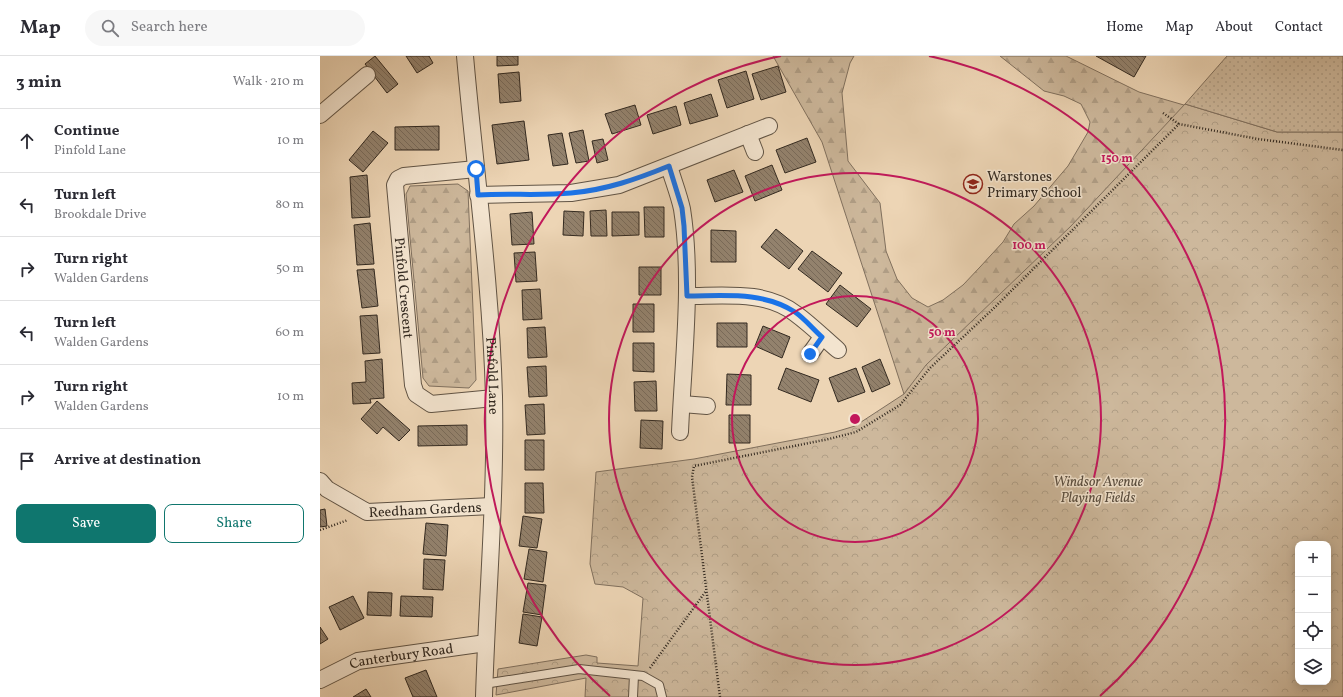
<!DOCTYPE html>
<meta charset="utf-8">
<style>
body{margin:0;font-family:Vollkorn,serif;background:#f7f7f7;color:#2b2b33}
.controls{position:absolute;right:12px;bottom:12px;display:grid;overflow:hidden;border-radius:8px;box-shadow:0 2px 10px #0003}
.controls button{width:36px;height:36px;display:grid;place-items:center;padding:0;border:0;border-bottom:1px solid #e1e1e2;background:#fff;color:#2b2b33;font:20px sans-serif}
.stop{position:absolute;width:12px;height:12px;margin:-9px;border:3px solid #1a73e8;border-radius:50%;background:#fff}
.stop.end{background:#1a73e8;border-color:#fff;box-shadow:0 1px 4px #0008}
.list{margin:0;padding:0;list-style:none}
h2{display:flex;justify-content:space-between;align-items:center;height:52px;margin:0;padding:0 16px;font-size:17px}
h2 small{font-size:13px;font-weight:400;color:#7c7c81}
.list li{display:grid;grid-template-columns:26px 1fr auto;gap:12px;align-items:center;box-sizing:border-box;height:64px;padding:0 16px;border-top:1px solid #e1e1e2}
.list b{display:block;font-size:15px;white-space:nowrap}
.list p{margin:0;font-size:13px;white-space:nowrap;color:#7c7c81}
.list em{font-size:13px;font-style:normal;color:#7c7c81}
.actions{display:flex;gap:8px;padding:12px 16px}
.actions a{flex:1;padding:9px 0;border:1px solid #0f766e;border-radius:8px;text-align:center;font-size:14px;color:#0f766e}
.actions .main{background:#0f766e;color:#fff}
.icon{flex:none;width:22px;height:22px;fill:none;stroke:currentColor;stroke-width:2;stroke-linecap:round;stroke-linejoin:round}
.map{position:relative;flex:none;width:1023px;height:641px;overflow:hidden}
header{display:flex;align-items:center;gap:24px;box-sizing:border-box;height:56px;padding:0 20px;background:#fff;border-bottom:1px solid #e1e1e2}
header strong{font-size:19px}
nav{display:flex;gap:22px;margin-inline-start:auto;font-size:14px}
.search{width:280px;height:36px;background:#f7f7f7;display:flex;align-items:center;gap:10px;box-sizing:border-box;padding:0 14px;border-radius:22px;color:#7c7c81;font-size:15px}
main{display:flex}
aside{flex:1;background:#fff}
.map>svg:first-child{display:block}
</style>
<header>
<strong>Map</strong>
<div class="search"><svg class="icon" aria-label="search" viewBox="0 0 24 24"><circle cx="10" cy="10" r="6"/><path d="M15 15l6 6"/></svg>Search here</div>
<nav><a>Home</a><a>Map</a><a>About</a><a>Contact</a></nav>
</header>
<main>
<aside>
<h2>3 min<small>Walk · 210 m</small></h2>
<ul class="list">
<li><svg class="icon" aria-label="ahead" viewBox="0 0 24 24"><path d="M12 20V5M6 11l6-6 6 6"/></svg><div><b>Continue</b><p>Pinfold Lane</p></div><em>10 m</em></li>
<li><svg class="icon" aria-label="left" viewBox="0 0 24 24"><path d="M17 20v-9H6M10 6l-5 5 5 5"/></svg><div><b>Turn left</b><p>Brookdale Drive</p></div><em>80 m</em></li>
<li><svg class="icon" aria-label="right" viewBox="0 0 24 24"><path d="M7 20v-9h11M14 6l5 5-5 5"/></svg><div><b>Turn right</b><p>Walden Gardens</p></div><em>50 m</em></li>
<li><svg class="icon" aria-label="left" viewBox="0 0 24 24"><path d="M17 20v-9H6M10 6l-5 5 5 5"/></svg><div><b>Turn left</b><p>Walden Gardens</p></div><em>60 m</em></li>
<li><svg class="icon" aria-label="right" viewBox="0 0 24 24"><path d="M7 20v-9h11M14 6l5 5-5 5"/></svg><div><b>Turn right</b><p>Walden Gardens</p></div><em>10 m</em></li>
<li><svg class="icon" aria-label="arrive" viewBox="0 0 24 24"><path d="M6 21V4h12l-3 4 3 4H6"/></svg><div><b>Arrive at destination</b></div></li>
</ul>
<div class="actions"><a class="main">Save</a><a>Share</a></div>
</aside>
<div class="map">
<svg width="1023" height="641" viewBox="0 0 1023 641">
<defs>
<pattern id="forest-firs" width="22" height="20" patternUnits="userSpaceOnUse"><rect width="22" height="20" fill="#cdb89c"/><path d="M5 1l3.5 6h-7zM16 11l3.5 6h-7z" fill="#b09e86"/></pattern>
<pattern id="park-crowns" width="20" height="18" patternUnits="userSpaceOnUse"><rect width="20" height="18" fill="#cdb89c"/><path d="M2 6a3 3 0 1 1 6 0M12 15a3 3 0 1 1 6 0" fill="none" stroke="#b09e86"/></pattern>
<pattern id="garden-dots" width="8" height="8" patternUnits="userSpaceOnUse"><rect width="8" height="8" fill="#cdb89c"/><path d="M2 2h.1M6 6h.1" fill="none" stroke="#b09e86" stroke-width="1.8" stroke-linecap="round"/></pattern>
<pattern id="building-back-hatch" width="6" height="6" patternUnits="userSpaceOnUse"><rect width="6" height="6" fill="#93826d"/><path d="M-1 5l2 2M0 0l6 6M5-1l2 2" fill="none" stroke="#796a59"/></pattern>
</defs>
<rect width="100%" height="100%" fill="#edd5b5"/>
<filter id="stains"><feTurbulence type="fractalNoise" baseFrequency=".005" numOctaves="4"/><feColorMatrix values="0 0 0 0 .2 0 0 0 0 .09 0 0 0 0 .02 0 0 0 .5 -.17"/></filter>
<radialGradient id="worn" r=".72"><stop offset=".6" stop-color="#630" stop-opacity="0"/><stop offset="1" stop-color="#630" stop-opacity=".3"/></radialGradient>
<path fill="url(#forest-firs)" stroke="#80705e" d="M453,0H534L530,7L522,37L528,105L560,147L566,195L577,223L592,242L608,251L623,244L643,229L660,211L683,186L694,168L714,150L748,110L768,76L770,66L761,48L744,40L724,35L680,0H746L819,36L957,76H1023L589,345L584,338L502,86Z
M138,128L148,135L156,324L149,332L109,330L103,322L86,138L90,130Z"/>
<path fill="url(#park-crowns)" stroke="#80705e" fill-rule="evenodd" d="M865,48L957,76H1023V641H265L266,622L176,639L178,613L266,599L277,601V607L318,610L323,542L303,531L275,528L270,508L276,416L374,403L515,376L535,370L584,338L606,309L751,170ZM978,488H1008V626H978Z"/>
<path fill="url(#garden-dots)" stroke="#80705e" d="M907,0H1023V76H957L865,48Z"/>
<path fill="url(#building-back-hatch)" stroke="#322920" d="M55,0L78,28L67,37L45,8Z
M86,0H109L113,7L97,17Z
M177,0H198V9L177,10Z
M776,0H826L814,21Z
M458,10L466,36L441,44L432,18Z
M426,15L434,43L407,52L398,24Z
M199,16L201,45L180,47L178,18Z
M391,38L398,60L370,68L364,47Z
M315,49L321,69L292,78L285,58Z
M356,50L361,69L333,78L327,59Z
M204,65L209,104L177,108L172,69Z
M119,70V94H75V71Z
M263,74L269,105L256,107L249,77Z
M53,75L68,87L43,116L29,104Z
M242,77L248,108L233,110L228,79Z
M487,82L496,106L465,117L456,94Z
M283,83L288,104L277,107L272,85Z
M452,109L462,134L435,145L425,120Z
M414,114L423,136L395,146L387,124Z
M47,119L50,161L32,162L30,121Z
M324,151H344V181H325Z
M286,154L287,180H271L270,155Z
M244,155L264,156L263,180L243,179Z
M212,156L214,188L192,189L190,158Z
M292,156H319V179L292,180Z
M50,167L54,208L37,209L34,169Z
M456,173L483,195L469,213L441,191Z
M391,174L416,175V206H391Z
M492,195L522,217L508,236L478,213Z
M215,196L217,225L196,226L194,197Z
M319,211H341V239H319Z
M54,213L58,250L42,252L37,214Z
M520,229L551,253L537,271L506,248Z
M220,233L222,263L203,264L202,234Z
M313,248H334V276H313Z
M57,259L60,297L43,298L40,260Z
M397,267H427V291H397Z
M443,270L470,281L462,302L435,290Z
M225,271L227,301L208,302L207,272Z
M313,287H334V316L313,315Z
M62,303L64,342L50,343L51,347L33,348L32,327L46,326L45,305Z
M560,303L570,328L552,336L542,311Z
M226,310L227,340L209,341L207,311Z
M466,312L499,324L491,346L458,333Z
M536,312L545,336L518,346L509,322Z
M407,318L431,319V349H406Z
M336,325L337,355H315L314,326Z
M57,345L90,374L79,385L63,371L57,378L41,363Z
M224,348L225,378L207,379L205,349Z
M409,359H430V387H409Z
M321,364L343,365L342,393L320,392Z
M147,369V389L98,390V370Z
M205,384H224V414H205Z
M205,427H223L224,457H205Z
M5,453L7,470L0,471V454Z
M203,460L222,463L217,492L199,490Z
M106,467L128,469L126,500L103,498Z
M209,493L227,496L223,526L204,523Z
M104,503L125,504L123,534L103,533Z
M208,527L226,529L222,559L203,556Z
M48,536L72,537L71,560L47,559Z
M33,540L44,562L20,574L9,551Z
M81,540L113,541L112,561L80,560Z
M203,558L222,561L217,590L199,587Z
M0,571L8,583L0,588Z
M106,614L117,641H93L85,622Z
M46,633L51,641H33Z"/>
<g fill="none" stroke-linecap="round" stroke-linejoin="round">
<defs>
<path id="service" d="M164,628L259,613L323,620L339,629L342,641
M313,641L314,619"/>
<g id="minor">
<path id="s1" d="M145,0C155,114 171,227 174,341C176,441 167,541 164,641"/>
<path d="M0,59L47,19"/>
<path d="M428,78L435,96"/>
<path d="M349,110C353,124 359,139 362,153C373,223 363,305 360,376"/>
<path id="s2" d="M156,113L84,120L78,123L75,129L93,329L96,338L111,348L174,342"/>
<path d="M158,139L251,137L299,129L449,70"/>
<path d="M367,240C403,240 446,234 476,258C491,269 504,282 518,294"/>
<path d="M490,298L502,281"/>
<path d="M362,348L387,350"/>
<path id="s3" d="M0,425L7,433L47,456L172,450"/>
<path id="s4" d="M0,624L38,605L166,587"/>
</g>
</defs>
<use href="#service" stroke="#615445" stroke-width="10"/>
<use href="#minor" stroke="#615445" stroke-width="18"/>
<path stroke="#322920" stroke-width="2.5" stroke-dasharray="1 2" stroke-linecap="butt" d="M843,57L859,68
M0,474L28,464
M330,612L386,535
M400,641L372,421L374,410L509,383L536,376L580,349L610,312L673,253L859,68L938,83L1023,94"/>
<use href="#service" stroke="#f3e4cf" stroke-width="8"/>
<use href="#minor" stroke="#f3e4cf" stroke-width="16"/>
</g>
<g fill="none" stroke-linecap="round" stroke-linejoin="round">
<path stroke="#1a73e8" stroke-width="5" d="M156,113L158,139C189,137 220,140 251,137C286,134 317,123 349,110L362,152L364,170L367,240C404,240 442,235 475,256C485,263 493,273 502,281L490,298"/>
</g>
<g fill="none" stroke="#c2185b" stroke-width="2">
<circle cx="535" cy="363" r="123"/>
<circle cx="535" cy="363" r="246"/>
<path d="M290 640A370 370 0 0 1 461 0M609 0A370 370 0 0 1 780 640"/>
</g>
<defs>
<symbol id="school-ring" viewBox="-11 -11 22 22"><circle r="9.5" fill="#f3e4cf" stroke="#8f2418" stroke-width="1.5"/><path d="M0-5L7-2L0 1L-7-2ZM-4 1L0 2.5L4 1V4Q0 6-4 4Z" fill="#8f2418"/></symbol>
</defs>
<g fill-rule="evenodd">
<use href="#school-ring" x="642" y="117" width="22" height="22"/>
</g>
<g text-anchor="middle" stroke-width="3" stroke-linejoin="round" paint-order="stroke">
<g font-size="14" fill="#322920" stroke="#f3e4cf" text-anchor="start">
<text x="667" y="125">Warstones<tspan x="667" dy="16">Primary School</tspan></text>
</g>
<g font-size="14" fill="#322920" stroke="#f3e4cf">
<text dy="5" stroke="none"><textPath href="#s2" startOffset="189">Pinfold Crescent</textPath></text>
<text dy="5" stroke="none"><textPath href="#s1" startOffset="321">Pinfold Lane</textPath></text>
<text dy="5" stroke="none"><textPath href="#s3" startOffset="115">Reedham Gardens</textPath></text>
<text dy="5" stroke="none"><textPath href="#s4" startOffset="86">Canterbury Road</textPath></text>
</g>
<g font-size="14" font-style="italic" fill="#594d3f" stroke="#f3e4cf">
<text x="778" y="430">Windsor Avenue<tspan x="778" dy="16">Playing Fields</tspan></text>
</g>
</g>
<circle cx="535" cy="363" r="6" fill="#c2185b" stroke="#f3e4cf" stroke-width="2"/>
<g font-size="12" text-anchor="middle" font-weight="bold" fill="#c2185b" stroke="#f3e4cf" stroke-width="3" stroke-linejoin="round" paint-order="stroke">
<text x="797" y="106">150 m</text>
<text x="709" y="193">100 m</text>
<text x="622" y="280">50 m</text>
</g>
<rect width="100%" height="100%" filter="url(#stains)"/>
<rect width="100%" height="100%" fill="url(#worn)"/>
</svg>
<div class="controls">
<button>+</button>
<button>−</button>
<button><svg class="icon" aria-label="locate" viewBox="0 0 24 24"><circle cx="12" cy="12" r="6"/><path d="M12 2v4M12 18v4M2 12h4M18 12h4"/></svg></button>
<button><svg class="icon" aria-label="layers" viewBox="0 0 24 24"><path d="M12 4l9 5-9 5-9-5zM3 14l9 5 9-5"/></svg></button>
</div>
<div class="stop" style="left:156px;top:113px"></div>
<div class="stop end" style="left:490px;top:298px"></div>
</div>
</main>
